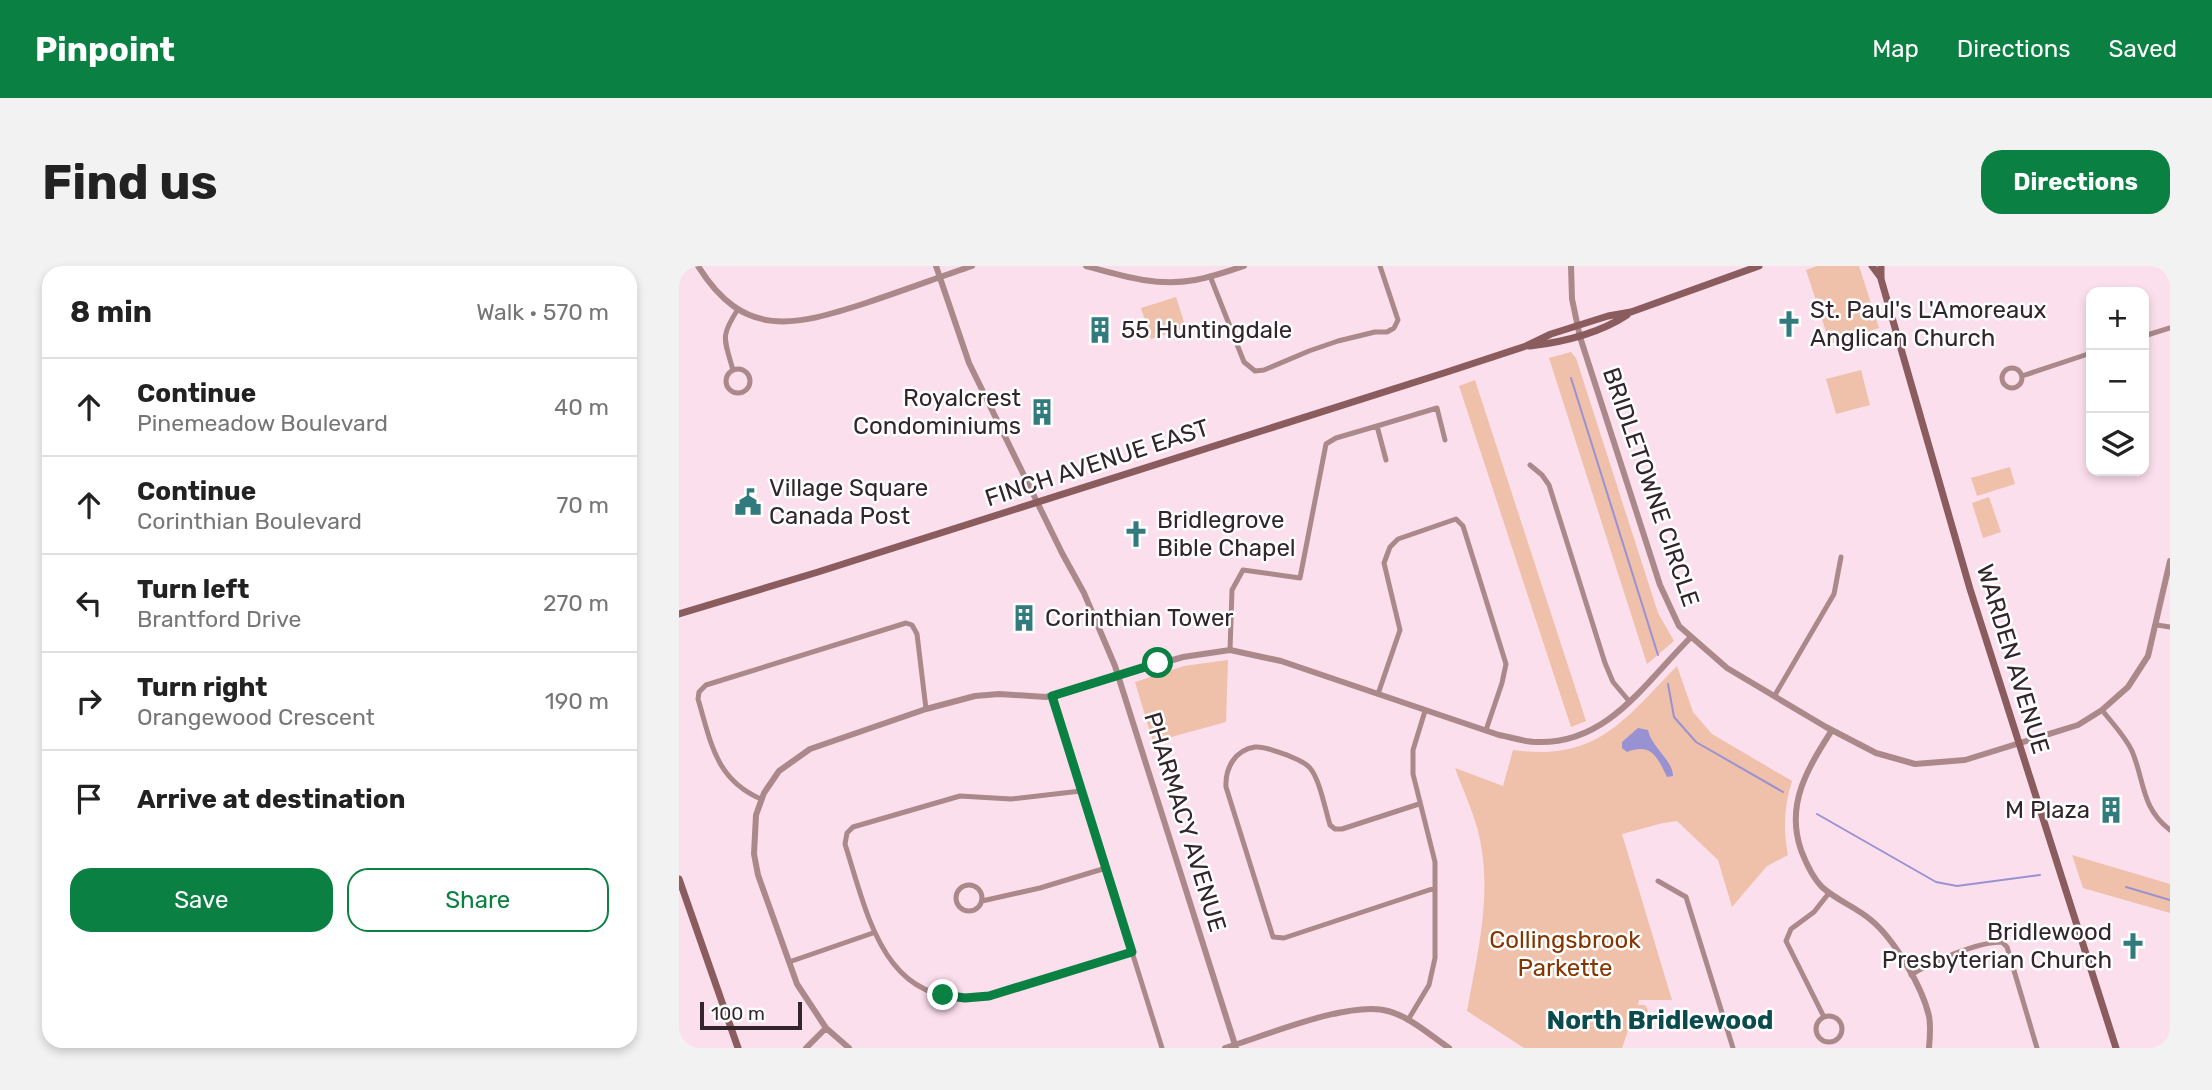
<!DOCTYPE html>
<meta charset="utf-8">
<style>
body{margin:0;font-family:Rubik,sans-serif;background:#f2f2f2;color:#222}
.controls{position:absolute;right:21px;top:21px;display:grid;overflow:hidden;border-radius:14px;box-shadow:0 4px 10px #0003}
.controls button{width:63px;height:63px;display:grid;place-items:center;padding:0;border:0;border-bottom:2px solid #e0e0e0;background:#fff;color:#222;font:35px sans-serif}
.scale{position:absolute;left:21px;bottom:18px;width:102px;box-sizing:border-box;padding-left:7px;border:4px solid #32252b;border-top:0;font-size:19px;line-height:24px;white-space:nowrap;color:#32252b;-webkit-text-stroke:5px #fff;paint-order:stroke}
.stop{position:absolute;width:21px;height:21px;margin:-16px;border:5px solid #0b8043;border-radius:50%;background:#fff}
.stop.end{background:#0b8043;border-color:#fff;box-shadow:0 2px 7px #0008}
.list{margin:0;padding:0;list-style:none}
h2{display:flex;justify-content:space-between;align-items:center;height:91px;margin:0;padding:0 28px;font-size:30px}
h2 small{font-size:23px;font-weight:400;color:#767676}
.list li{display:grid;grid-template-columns:46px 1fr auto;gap:21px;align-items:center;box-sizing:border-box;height:98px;padding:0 28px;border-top:2px solid #e0e0e0}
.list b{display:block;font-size:26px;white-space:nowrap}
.list p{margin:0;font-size:23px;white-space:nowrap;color:#767676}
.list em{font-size:23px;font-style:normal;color:#767676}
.actions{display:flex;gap:14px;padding:21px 28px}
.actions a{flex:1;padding:16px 0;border:2px solid #0b8043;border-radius:21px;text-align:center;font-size:24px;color:#0b8043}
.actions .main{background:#0b8043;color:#fff}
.icon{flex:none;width:38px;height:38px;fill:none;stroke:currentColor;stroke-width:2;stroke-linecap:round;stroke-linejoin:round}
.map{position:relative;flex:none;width:1491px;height:782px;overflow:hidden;border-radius:21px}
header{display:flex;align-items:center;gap:42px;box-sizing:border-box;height:98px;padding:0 35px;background:#0b8043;color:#fff}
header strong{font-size:33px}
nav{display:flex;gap:38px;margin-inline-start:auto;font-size:24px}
.intro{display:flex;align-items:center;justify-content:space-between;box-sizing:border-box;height:168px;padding:0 42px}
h1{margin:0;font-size:49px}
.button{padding:18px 32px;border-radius:21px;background:#0b8043;color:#fff;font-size:24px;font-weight:700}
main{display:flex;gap:42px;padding:0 42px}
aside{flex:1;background:#fff;border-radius:21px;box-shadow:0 4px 10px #0003}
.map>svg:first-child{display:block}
</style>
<header>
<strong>Pinpoint</strong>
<nav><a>Map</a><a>Directions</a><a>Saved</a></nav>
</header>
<div class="intro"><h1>Find us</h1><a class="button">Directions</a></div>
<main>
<aside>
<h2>8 min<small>Walk · 570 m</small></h2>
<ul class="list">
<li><svg class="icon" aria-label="ahead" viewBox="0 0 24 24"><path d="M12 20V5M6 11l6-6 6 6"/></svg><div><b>Continue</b><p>Pinemeadow Boulevard</p></div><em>40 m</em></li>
<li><svg class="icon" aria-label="ahead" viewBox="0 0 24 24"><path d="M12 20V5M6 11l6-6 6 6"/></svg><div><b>Continue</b><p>Corinthian Boulevard</p></div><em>70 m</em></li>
<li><svg class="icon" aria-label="left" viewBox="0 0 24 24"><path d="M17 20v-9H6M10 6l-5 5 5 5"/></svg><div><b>Turn left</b><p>Brantford Drive</p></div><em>270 m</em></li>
<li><svg class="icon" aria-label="right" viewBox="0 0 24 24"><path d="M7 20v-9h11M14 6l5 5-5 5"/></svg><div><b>Turn right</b><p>Orangewood Crescent</p></div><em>190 m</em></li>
<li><svg class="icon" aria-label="arrive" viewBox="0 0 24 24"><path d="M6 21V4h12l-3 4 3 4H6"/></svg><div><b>Arrive at destination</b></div></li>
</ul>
<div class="actions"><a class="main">Save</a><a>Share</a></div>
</aside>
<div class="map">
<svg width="1491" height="782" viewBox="0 0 1491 782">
<rect width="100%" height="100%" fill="#fcdfed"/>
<path fill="#efc0aa" d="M1138,0H1180L1200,62L1151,78L1127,4Z
M497,31L507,62L472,73L462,42Z
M892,86L897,92L979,347L995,375L968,398L870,92Z
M1182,104L1191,139L1157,148L1147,113Z
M796,114L907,455L892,461L780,120Z
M1331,201L1336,218L1298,230L1292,212Z
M1310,231L1322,266L1304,272L1293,237Z
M549,394L547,456L474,476L456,416L505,400Z
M998,400L1014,446L1033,468L1113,515C1105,540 1104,563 1109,589L1088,600L1053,641L1039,594L998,555L984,557L943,568L993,734H960L959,739H966L969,744L965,764L950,762L943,782H845L788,745C798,690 812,635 802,579C798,553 785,527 776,502L824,520L834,484C918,496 945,454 998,400Z
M1393,589L1491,618V647L1404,622Z"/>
<path fill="#9992d2" d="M959,462L969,464C972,481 994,494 994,510L988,511C978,490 972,477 948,486L943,482V476Z"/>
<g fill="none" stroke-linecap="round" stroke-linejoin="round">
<path stroke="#9992d2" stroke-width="2" d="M892,112L979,389
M989,418L995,451L1017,476L1104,526
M1138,548L1257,616L1278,620L1361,609
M1447,621L1491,634"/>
<path stroke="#ab898a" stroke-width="5" d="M531,10L565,96L576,105L585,104L630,85L659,75L696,66H708L715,62L719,54L701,0
M1465,70L1491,62
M1323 112a10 10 0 1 1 20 0a10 10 0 1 1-20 0Z
M47 115a12 12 0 1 1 24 0a12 12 0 1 1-24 0Z
M54,104C45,72 41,71 59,43
M1343,110L1412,87
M698,160L758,142L766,174
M851,199L863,209L870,219L926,397L934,416L950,435
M1478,359L1491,361
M551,384L553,324L564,304L621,312L647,178L657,172L698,160L707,194
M699,428L721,364L705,297L711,281L719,273L777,253L784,260L827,398L823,417L807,464
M1096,429L1155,328L1162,291
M373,430L483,782
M1423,444C1433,457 1446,470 1453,485C1466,516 1462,542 1491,564
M402,525L332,533L281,530L174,561L168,567L166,578C190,654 206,746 310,731L453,686
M82,533C36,513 32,476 19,433L20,426L27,419L227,357L233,359L238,368L247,443
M740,538L663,563H656L651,559C646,543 641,514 631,502C625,495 616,493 608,489C598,486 586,480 576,481C556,484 546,502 547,521L594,671L605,672L756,622
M979,615L1007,631L1054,782
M277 632a13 13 0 1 1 26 0a13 13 0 1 1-26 0Z
M303,635L361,622L427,602
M110,696L194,667
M1232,709C1252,696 1298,676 1323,676L1328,681L1358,782
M1137 763a13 13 0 1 1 26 0a13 13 0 1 1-26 0Z
M1145,751L1107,675L1112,663L1135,646L1150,627
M729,754L750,719L756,692V596L734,508V484L746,445"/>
<path stroke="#ab898a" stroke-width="6" d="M19,0C65,74 116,60 187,37C223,25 258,12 293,0
M257,0L290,97L383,287L405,327L436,400L557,782
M407,0C443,10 478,21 516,14C533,11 549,5 565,0
M892,0L893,33L901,71L981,319L1000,360L1048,402L1147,461L1197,487L1236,498L1286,494L1399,459L1423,444L1449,421L1469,390L1491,295
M1153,464C1129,502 1106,538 1122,584C1127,597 1133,611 1143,621C1157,634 1177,641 1192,654C1215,673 1243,720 1250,750C1252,760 1251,771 1250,782
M127,782L147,762
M170,782L147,762L118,718L79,609L75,588L77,549L85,527L100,505L131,483L247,443L296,430L320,428L367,431L504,391L551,384L602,395L820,469C832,471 845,476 857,476C928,479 966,417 1011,372
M546,782C586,770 670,734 709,745C731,751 751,769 770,782"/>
<path stroke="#8b5c5e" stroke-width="7" d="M1193,0L1202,12
M1202,0V13L1291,323L1437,782
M851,80C885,76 919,68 948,49
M0,348L139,306L768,106L847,80L872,68L929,50L952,46L1080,0
M0,613L59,782"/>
</g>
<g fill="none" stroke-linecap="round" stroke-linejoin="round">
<path stroke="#0b8043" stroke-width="9" d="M264,729L286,732L310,730L453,686L373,430L479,397"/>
</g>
<defs>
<symbol id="church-bare" viewBox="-9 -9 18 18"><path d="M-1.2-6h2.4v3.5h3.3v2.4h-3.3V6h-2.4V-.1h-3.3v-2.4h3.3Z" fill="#317a7e" stroke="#fff" stroke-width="2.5" paint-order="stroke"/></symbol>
<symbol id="building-bare" viewBox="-9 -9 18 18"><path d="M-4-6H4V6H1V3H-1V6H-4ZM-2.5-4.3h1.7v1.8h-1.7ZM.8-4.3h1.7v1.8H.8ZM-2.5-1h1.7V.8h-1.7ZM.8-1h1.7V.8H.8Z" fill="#317a7e" stroke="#fff" stroke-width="2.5" paint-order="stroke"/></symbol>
<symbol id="civic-bare" viewBox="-9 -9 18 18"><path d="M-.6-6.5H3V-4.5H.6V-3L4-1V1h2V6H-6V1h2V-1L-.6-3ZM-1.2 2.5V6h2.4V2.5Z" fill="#317a7e" stroke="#fff" stroke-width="2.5" paint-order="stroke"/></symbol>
</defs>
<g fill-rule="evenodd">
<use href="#church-bare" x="1091" y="39" width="38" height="38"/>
<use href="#building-bare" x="402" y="45" width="38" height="38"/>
<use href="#building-bare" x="344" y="127" width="38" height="38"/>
<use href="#civic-bare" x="50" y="217" width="38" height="38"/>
<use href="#church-bare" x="438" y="249" width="38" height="38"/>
<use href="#building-bare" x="326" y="333" width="38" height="38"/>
<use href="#building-bare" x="1413" y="525" width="38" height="38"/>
<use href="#church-bare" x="1435" y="661" width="38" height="38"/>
</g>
<g text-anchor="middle" stroke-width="5" stroke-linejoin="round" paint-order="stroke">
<g font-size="24" fill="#32252b" stroke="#fff" text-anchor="start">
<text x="1131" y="52">St. Paul's L'Amoreaux<tspan x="1131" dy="28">Anglican Church</tspan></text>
<text x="442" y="72">55 Huntingdale</text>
<text x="342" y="140" text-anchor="end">Royalcrest<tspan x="342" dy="28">Condominiums</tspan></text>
<text x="90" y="230">Village Square<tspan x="90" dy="28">Canada Post</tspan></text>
<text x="478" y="262">Bridlegrove<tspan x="478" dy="28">Bible Chapel</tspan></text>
<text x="366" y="360">Corinthian Tower</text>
<text x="1411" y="552" text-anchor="end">M Plaza</text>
<text x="1433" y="674" text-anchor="end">Bridlewood<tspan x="1433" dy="28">Presbyterian Church</tspan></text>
</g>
<g font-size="24" fill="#32252b" stroke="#fff">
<text transform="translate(418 197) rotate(-18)" y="8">FINCH AVENUE EAST</text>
<text transform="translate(972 221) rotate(71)" y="8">BRIDLETOWNE CIRCLE</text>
<text transform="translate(1334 393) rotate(73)" y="8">WARDEN AVENUE</text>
<text transform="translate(506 556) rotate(73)" y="8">PHARMACY AVENUE</text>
</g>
<g font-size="24" fill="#843500" stroke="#fff">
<text x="886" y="682">Collingsbrook<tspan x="886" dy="28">Parkette</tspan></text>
</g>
<g font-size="26" font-weight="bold" fill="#0b4b4e" stroke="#fff">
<text x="981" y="763">North Bridlewood</text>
</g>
</g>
</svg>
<div class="controls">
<button>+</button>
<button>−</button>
<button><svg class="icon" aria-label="layers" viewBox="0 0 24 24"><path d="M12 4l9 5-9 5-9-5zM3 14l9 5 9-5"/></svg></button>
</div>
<div class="scale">100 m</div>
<div class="stop" style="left:479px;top:397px"></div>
<div class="stop end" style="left:264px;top:729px"></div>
</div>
</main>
